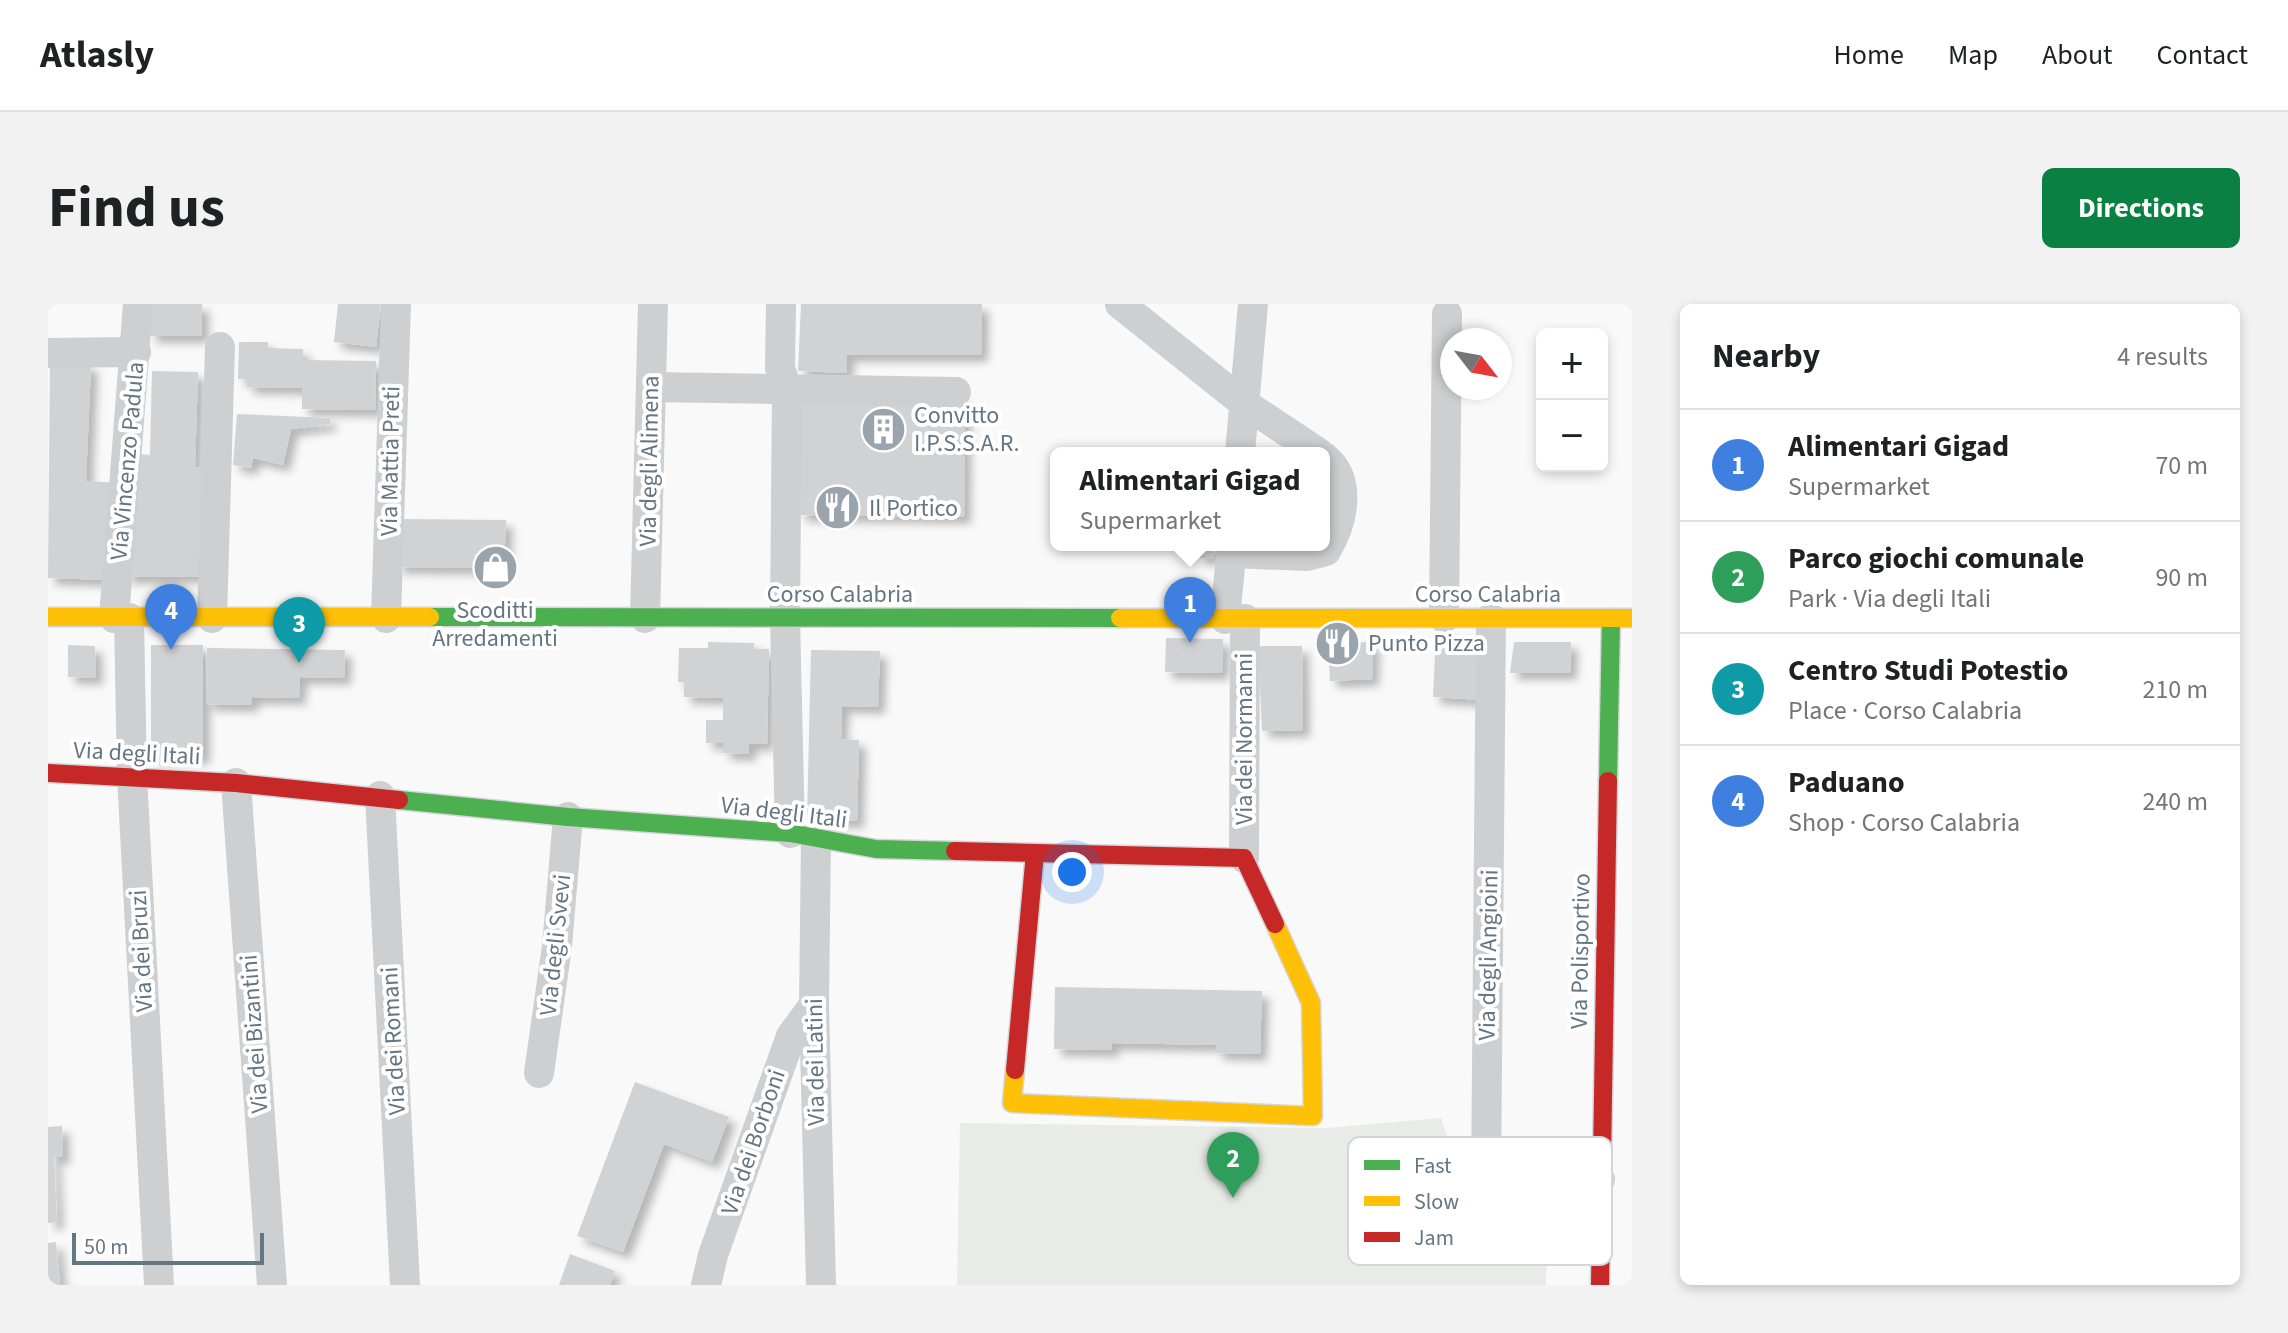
<!DOCTYPE html>
<meta charset="utf-8">
<style>
body{margin:0;font-family:"Source Sans 3",sans-serif;background:#f2f2f2;color:#202124}
.controls{position:absolute;right:24px;top:24px;display:grid;overflow:hidden;border-radius:12px;box-shadow:0 4px 12px #0003}
.controls button{width:72px;height:72px;display:grid;place-items:center;padding:0;border:0;border-bottom:2px solid #e0e0e0;background:#fff;color:#202124;font:40px sans-serif}
.compass{position:absolute;left:1392px;top:24px;width:72px;height:72px;border-radius:50%;background:#fff;box-shadow:0 4px 12px #0003;rotate:121deg}
.scale{position:absolute;left:24px;bottom:20px;width:192px;box-sizing:border-box;padding-left:8px;border:4px solid #657683;border-top:0;font-size:22px;line-height:28px;white-space:nowrap;color:#657683;-webkit-text-stroke:6px #fff;paint-order:stroke}
.you{position:absolute;left:1024px;top:568px;width:28px;height:28px;margin:-20px;border:6px solid #fff;border-radius:50%;background:#1a73e8;box-shadow:0 0 0 12px #1a73e833}
.badge{display:grid;place-items:center;width:52px;height:52px;border-radius:50%;background:#0b8043;color:#fff;font-size:26px;font-weight:700}
.pin{position:absolute;translate:-50% -66px;filter:drop-shadow(0 2px 4px #0008)}
.pin::after{content:'';position:absolute;top:42px;width:28px;height:24px;background:inherit;clip-path:polygon(0 0,100% 0,50% 100%)}
.popup{position:absolute;left:1002px;top:143px;width:280px;height:104px;box-sizing:border-box;display:grid;place-content:center;border-radius:12px;background:#fff;filter:drop-shadow(0 2px 6px #0005);font-size:26px;white-space:nowrap;color:#757577}
.popup b{font-size:30px;color:#202124}
.popup::after{content:'';position:absolute;left:50%;top:100%;margin-left:-16px;border:16px solid transparent;border-top-color:#fff}
.list{margin:0;padding:0;list-style:none}
h2{display:flex;justify-content:space-between;align-items:center;height:104px;margin:0;padding:0 32px;font-size:34px}
h2 small{font-size:26px;font-weight:400;color:#757577}
.list li{display:grid;grid-template-columns:52px 1fr auto;gap:24px;align-items:center;box-sizing:border-box;height:112px;padding:0 32px;border-top:2px solid #e0e0e0}
.list b{display:block;font-size:30px;white-space:nowrap}
.list p{margin:0;font-size:26px;white-space:nowrap;color:#757577}
.list em{font-size:26px;font-style:normal;color:#757577}
.map{position:relative;flex:none;width:1584px;height:981px;overflow:hidden;border-radius:12px}
header{display:flex;align-items:center;gap:48px;box-sizing:border-box;height:112px;padding:0 40px;background:#fff;border-bottom:2px solid #e0e0e0}
header strong{font-size:38px}
nav{display:flex;gap:44px;margin-inline-start:auto;font-size:28px}
.intro{display:flex;align-items:center;justify-content:space-between;box-sizing:border-box;height:192px;padding:0 48px}
h1{margin:0;font-size:56px}
.button{padding:20px 36px;border-radius:12px;background:#0b8043;color:#fff;font-size:28px;font-weight:700}
main{display:flex;gap:48px;padding:0 48px}
aside{flex:1;background:#fff;border-radius:12px;box-shadow:0 4px 12px #0003}
.map>svg:first-child{display:block}
</style>
<header>
<strong>Atlasly</strong>
<nav><a>Home</a><a>Map</a><a>About</a><a>Contact</a></nav>
</header>
<div class="intro"><h1>Find us</h1><a class="button">Directions</a></div>
<main>
<div class="map">
<svg width="1584" height="981" viewBox="0 0 1584 981">
<defs>
<filter id="shadow"><feDropShadow dx="7" dy="7" stdDeviation="4" flood-color="#0004"/></filter>
</defs>
<rect width="100%" height="100%" fill="#f9f9f9"/>
<path fill="#e8ebe6" d="M1393,814L1418,887L1499,901L1498,981H909L912,819L1278,824Z"/>
<path fill="#d0d2d3" filter="url(#shadow)" d="M102,0H154V32H101Z
M290,0H333L328,43L286,38Z
M753,0H934L933,51H799V69L750,67Z
M191,38H220V44L255,45V56L328,57L327,106L254,105V84L199,83V75H190Z
M2,58L43,60L38,177L72,179L63,276L0,274Z
M104,67L150,68L147,163H167L163,272L76,273L92,150L102,151Z
M753,93L917,94L916,213L751,211Z
M189,110L282,114V120L243,125L235,161L205,154L203,164L185,161Z
M349,215L458,216L456,264L348,263Z
M1150,241H1166L1164,255L1149,254Z
M1388,330L1436,332L1434,396L1385,393Z
M1118,334L1175,335L1174,369L1117,368Z
M660,338L706,339V345H721L719,440H701V450L675,449V439H658V416H675V394L636,393V378H630L631,344H660Z
M1325,338L1324,375L1282,377L1280,339Z
M1466,338H1523L1522,369H1462Z
M20,341L47,342L48,374L20,373Z
M103,341H155V453L103,454Z
M1210,342H1254L1255,426L1214,427Z
M159,344L297,346L296,374L252,373L251,394L204,393V401L158,400Z
M763,346L832,347L830,403L794,402L793,435L811,436L809,517L759,516Z
M1007,683L1214,687L1212,750L1168,749V741L1064,739V746L1006,745Z
M587,778L681,813L664,858L616,840L575,948L529,932Z
M14,822L15,853H6L9,918L0,919V823Z
M8,938L12,981H0V939Z
M522,950L567,967L562,981H511Z"/>
<g fill="none" stroke-linecap="round" stroke-linejoin="round">
<defs>
<path id="fast" d="M382,313L1072,314
M1560,477L1563,314
M351,496L520,513L742,529L828,545L907,547"/>
<path id="slow" d="M0,313H382
M1072,314H1584
M967,766L964,799L1265,812L1263,699L1227,620"/>
<path id="jam" d="M0,469L188,479L351,496
M907,547L1196,554L1227,620
M967,766L987,549
M1552,981L1560,477"/>
</defs>
<use href="#fast" stroke="#d5d6d7" stroke-width="21"/>
<use href="#slow" stroke="#d5d6d7" stroke-width="21"/>
<use href="#jam" stroke="#d5d6d7" stroke-width="21"/>
<path stroke="#cecfd0" stroke-width="30" d="M733,0L732,64L739,84L737,313L742,529
M1072,0L1197,100L1271,149
M0,49L88,48
M603,83L908,88
M1192,149L1205,0
M1183,249L1259,252L1278,247C1295,219 1305,176 1276,153
M66,314L90,0
M81,314L84,472L111,981
M164,314L172,43
M338,314L348,0
M597,314L605,0
M1396,314L1399,10
M1443,314L1438,874L1552,875
M1177,315L1184,241
M188,479L224,981
M332,492L357,981
M768,534L766,701L773,981
M1196,554L1197,315
M491,769L509,642L520,513
M658,981L665,951L743,732L766,701"/>
<use href="#fast" stroke="#4caf50" stroke-width="18"/>
<use href="#slow" stroke="#ffc107" stroke-width="18"/>
<use href="#jam" stroke="#c62828" stroke-width="18"/>
</g>
<defs>
<symbol id="building-disc" viewBox="-11 -11 22 22"><circle r="9.5" fill="#99a4ac" stroke="#fff"/><path d="M-4-6H4V6H1V3H-1V6H-4ZM-2.5-4.3h1.7v1.8h-1.7ZM.8-4.3h1.7v1.8H.8ZM-2.5-1h1.7V.8h-1.7ZM.8-1h1.7V.8H.8Z" fill="#fff"/></symbol>
<symbol id="restaurant-disc" viewBox="-11 -11 22 22"><circle r="9.5" fill="#99a4ac" stroke="#fff"/><path d="M-5-6h1v4h1v-4h1v4h1v-4h1v5L-1.5 .5V6h-2V.5L-5-1ZM5-6V6H3V1.5H1.5Q1.5-4 5-6Z" fill="#fff"/></symbol>
<symbol id="shop-disc" viewBox="-11 -11 22 22"><circle r="9.5" fill="#99a4ac" stroke="#fff"/><path d="M-5-2.5h2.3a2.7 3.5 0 0 1 5.4 0H5L5.5 6h-11ZM-1.5-2.5h3a1.5 2.3 0 0 0-3 0Z" fill="#fff"/></symbol>
</defs>
<g fill-rule="evenodd">
<use href="#building-disc" x="810" y="100" width="51" height="51"/>
<use href="#restaurant-disc" x="764" y="178" width="51" height="51"/>
<use href="#shop-disc" x="422" y="238" width="51" height="51"/>
<use href="#restaurant-disc" x="1264" y="314" width="51" height="51"/>
</g>
<g text-anchor="middle" stroke-width="8" stroke-linejoin="round" paint-order="stroke">
<g font-size="24" fill="#657683" stroke="#fff" text-anchor="start">
<text x="866" y="119">Convitto<tspan x="866" dy="28">I.P.S.S.A.R.</tspan></text>
<text x="821" y="212">Il Portico</text>
<text x="447" y="314" text-anchor="middle">Scoditti<tspan x="447" dy="28">Arredamenti</tspan></text>
<text x="1320" y="347">Punto Pizza</text>
</g>
<g font-size="24" fill="#657683" stroke="#fff">
<text transform="translate(79 157) rotate(-85)" y="8">Via Vincenzo Padula</text>
<text transform="translate(342 157) rotate(-89)" y="8">Via Mattia Preti</text>
<text transform="translate(601 157) rotate(-89)" y="8">Via degli Alimena</text>
<text x="792" y="298">Corso Calabria</text>
<text x="1440" y="298">Corso Calabria</text>
<text transform="translate(1196 435) rotate(-90)" y="8">Via dei Normanni</text>
<text transform="translate(89 449) rotate(3)" y="8">Via degli Itali</text>
<text transform="translate(736 508) rotate(7)" y="8">Via degli Itali</text>
<text transform="translate(507 641) rotate(-84)" y="8">Via degli Svevi</text>
<text transform="translate(93 647) rotate(-93)" y="8">Via dei Bruzi</text>
<text transform="translate(1532 647) rotate(-89)" y="8">Via Polisportivo</text>
<text transform="translate(1440 651) rotate(-89)" y="8">Via degli Angioini</text>
<text transform="translate(206 730) rotate(-94)" y="8">Via dei Bizantini</text>
<text transform="translate(345 737) rotate(-93)" y="8">Via dei Romani</text>
<text transform="translate(767 758) rotate(-91)" y="8">Via dei Latini</text>
<text transform="translate(705 838) rotate(-71)" y="8">Via dei Borboni</text>
</g>
</g>
<rect x="1300" y="833" width="264" height="128" rx="12" fill="#fff" stroke="#d1d6da" stroke-width="2"/>
<rect x="1316" y="856" width="36" height="10" fill="#4caf50"/>
<rect x="1316" y="892" width="36" height="10" fill="#ffc107"/>
<rect x="1316" y="928" width="36" height="10" fill="#c62828"/>
<g font-size="22" fill="#657683">
<text x="1366" y="869">Fast</text>
<text x="1366" y="905">Slow</text>
<text x="1366" y="941">Jam</text>
</g>
</svg>
<div class="controls">
<button>+</button>
<button>−</button>
</div>
<svg class="compass" viewBox="-18 -18 36 36"><path d="M0-13l5 13h-10z" fill="#e53935"/><path d="M0 13l5-13h-10z" fill="#757577"/></svg>
<div class="scale">50 m</div>
<div class="you"></div>
<div class="pin badge" style="left:1142px;top:339px;background:#3f7fe0">1</div>
<div class="popup"><b>Alimentari Gigad</b>Supermarket</div>
<div class="pin badge" style="left:1185px;top:894px;background:#2e9e5b">2</div>
<div class="pin badge" style="left:251px;top:359px;background:#0f9aa8">3</div>
<div class="pin badge" style="left:123px;top:346px;background:#3f7fe0">4</div>
</div>
<aside>
<h2>Nearby<small>4 results</small></h2>
<ul class="list">
<li><span class="badge" style="background:#3f7fe0">1</span><div><b>Alimentari Gigad</b><p>Supermarket</p></div><em>70 m</em></li>
<li><span class="badge" style="background:#2e9e5b">2</span><div><b>Parco giochi comunale</b><p>Park · Via degli Itali</p></div><em>90 m</em></li>
<li><span class="badge" style="background:#0f9aa8">3</span><div><b>Centro Studi Potestio</b><p>Place · Corso Calabria</p></div><em>210 m</em></li>
<li><span class="badge" style="background:#3f7fe0">4</span><div><b>Paduano</b><p>Shop · Corso Calabria</p></div><em>240 m</em></li>
</ul>
</aside>
</main>
